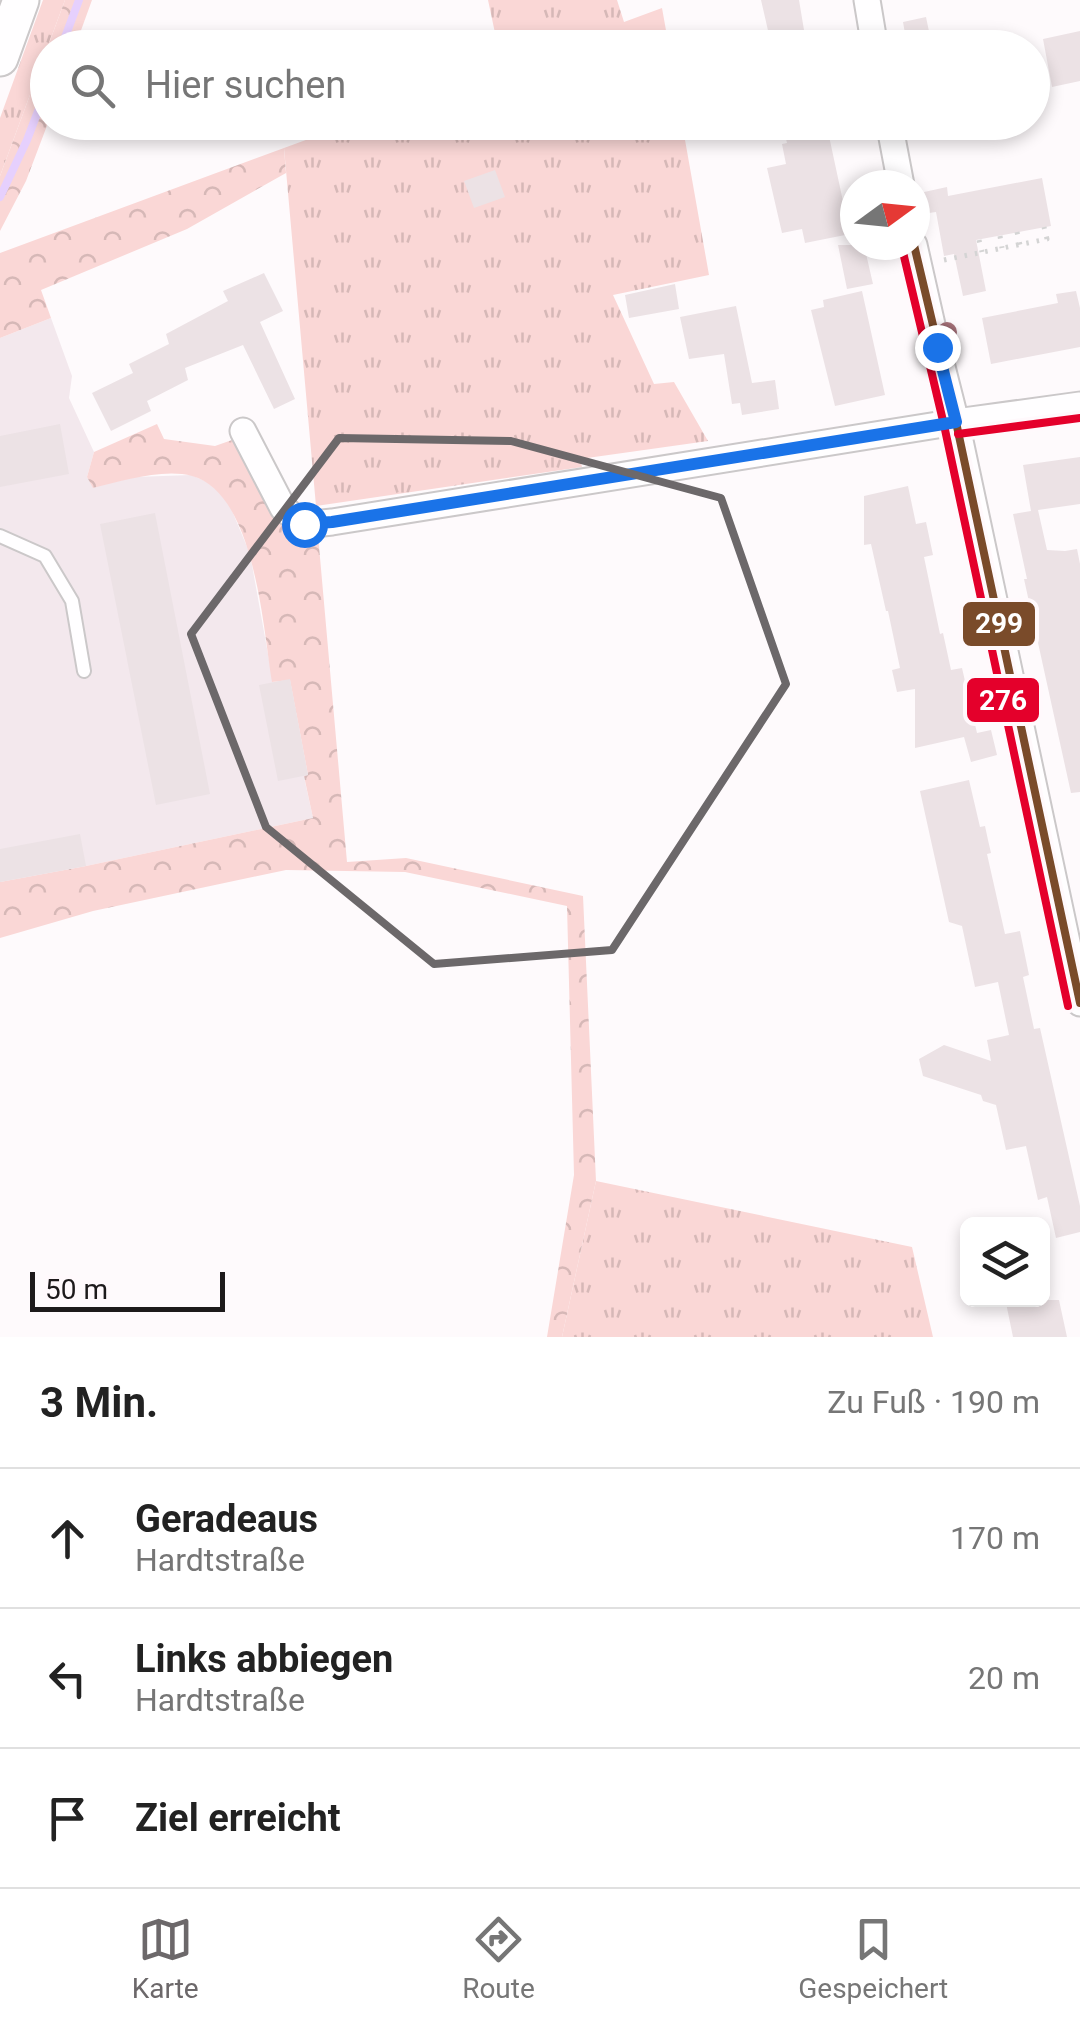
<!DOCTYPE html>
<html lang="de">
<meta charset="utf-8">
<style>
body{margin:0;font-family:Roboto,sans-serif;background:#f6f6f6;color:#222}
.controls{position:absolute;right:30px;bottom:30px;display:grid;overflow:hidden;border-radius:15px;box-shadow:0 5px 15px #0003}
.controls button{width:90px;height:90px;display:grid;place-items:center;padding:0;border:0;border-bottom:2px solid #e0e0e0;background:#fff;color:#222;font:50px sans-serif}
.compass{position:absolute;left:840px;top:170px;width:90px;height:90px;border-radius:50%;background:#fff;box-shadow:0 5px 15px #0003;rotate:75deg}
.scale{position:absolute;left:30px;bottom:25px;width:195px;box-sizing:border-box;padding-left:10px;border:5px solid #1d1a1b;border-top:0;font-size:28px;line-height:35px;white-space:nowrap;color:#1d1a1b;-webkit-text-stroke:8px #fff9fc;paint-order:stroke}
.stop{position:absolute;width:30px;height:30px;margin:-22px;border:8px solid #1a73e8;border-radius:50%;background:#fff}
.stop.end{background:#1a73e8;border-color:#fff;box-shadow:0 2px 10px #0008}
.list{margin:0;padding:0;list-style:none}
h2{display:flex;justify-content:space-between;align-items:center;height:130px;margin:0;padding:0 40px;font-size:42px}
h2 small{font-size:32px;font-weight:400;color:#767676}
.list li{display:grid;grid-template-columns:65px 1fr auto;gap:30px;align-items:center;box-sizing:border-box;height:140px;padding:0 40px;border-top:2px solid #e0e0e0}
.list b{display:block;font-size:38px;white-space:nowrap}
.list p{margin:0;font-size:32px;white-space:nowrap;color:#767676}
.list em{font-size:32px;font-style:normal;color:#767676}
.icon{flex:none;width:55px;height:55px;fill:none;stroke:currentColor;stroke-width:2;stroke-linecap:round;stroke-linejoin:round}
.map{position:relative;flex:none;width:1080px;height:1337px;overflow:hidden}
.search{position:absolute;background:#fff;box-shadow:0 5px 15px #0003;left:30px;right:30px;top:30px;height:110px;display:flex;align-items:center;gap:25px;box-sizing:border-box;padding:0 35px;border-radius:55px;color:#767676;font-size:38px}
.sheet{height:550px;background:#fff}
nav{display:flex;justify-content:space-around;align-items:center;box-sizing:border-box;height:140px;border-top:2px solid #e0e0e0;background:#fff;font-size:28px;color:#767676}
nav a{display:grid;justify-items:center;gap:5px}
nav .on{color:#6c686a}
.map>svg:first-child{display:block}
</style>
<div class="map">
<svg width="1080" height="1337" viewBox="0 0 1080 1337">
<defs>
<pattern id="grass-tufts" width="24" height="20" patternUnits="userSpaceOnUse" patternTransform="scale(2.5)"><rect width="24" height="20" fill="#fad7d6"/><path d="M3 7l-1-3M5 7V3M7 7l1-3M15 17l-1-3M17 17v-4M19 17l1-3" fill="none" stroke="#d6b8b7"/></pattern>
<pattern id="forest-crowns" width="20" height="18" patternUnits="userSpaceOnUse" patternTransform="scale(2.5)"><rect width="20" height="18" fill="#fad7d6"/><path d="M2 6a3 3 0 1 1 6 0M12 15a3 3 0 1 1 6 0" fill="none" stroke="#d6b8b7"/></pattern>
</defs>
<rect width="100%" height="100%" fill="#fefafc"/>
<path fill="#f3e8ed" d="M51,318L72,376L69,398L94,452L87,477L93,487L135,477L191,475L212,484L228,501L250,554L273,682L290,679L308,775L304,777L313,818L86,866L0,882V338Z"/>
<path fill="url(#grass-tufts)" d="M43,0H65L0,176V118Z
M488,0H617L624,22L662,8L669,47H498Z
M352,123H682L709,275L613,295L654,384L674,382L708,441L580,459L582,467L316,506L284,148Z
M596,1181L912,1247L933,1337H562Z"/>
<path fill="url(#forest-crowns)" d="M65,0H92L75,47L48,48V123L26,181L0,231V176Z
M284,148L286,173L187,229L41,290L51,318L0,338V253Z
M157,424L164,439L215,446L232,440L318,535L347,862L406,858L583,896L596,1181L562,1337H547L574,1175L567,906L405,872L286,870L93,911L0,938V882L86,866L313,818L304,776L308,775L290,680L272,682C263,628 255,493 192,476C164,468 121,481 93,488L87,477L94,452Z"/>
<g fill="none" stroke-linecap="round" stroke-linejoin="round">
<path stroke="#e6d0fd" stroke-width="8" d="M61,48L79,0
M0,197L27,140L48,85"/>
</g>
<path fill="#ece2e5" d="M761,0H799L807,48H772Z
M926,17L931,41L907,45L903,22Z
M1080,31V81L1052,87L1043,39Z
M786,122H826L850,234L805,243L802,229L782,233L767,168L786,164L782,144L787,143L785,135H789Z
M495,170L505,197L474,208L464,181Z
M1042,178L1051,226L976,240L986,291L963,296L954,254L944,256L936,212L929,213L924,192L947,187L948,196Z
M838,245H864L873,284L847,289Z
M264,273L283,311L260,322L295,399L274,409L243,345L185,368L188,380L147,401L151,411L111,431L92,393L133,373L129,364L169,344L166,334L228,301L223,291Z
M675,284L679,309L629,318L625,295Z
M862,291L885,395L835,406L811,310L824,307L823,300Z
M1076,291L1080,308V347L991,364L982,318L1058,303L1056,294Z
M736,306L752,383L775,380L779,409L742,415L740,403L732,404L724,354L689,359L680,317Z
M60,424L69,474L0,487V436Z
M1080,457V504L1038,510L1047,550L1065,551L1077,549L1080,564V792L1071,793L1024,579H1027L1013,514L1031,511L1023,465Z
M908,486L916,524L926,522L933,555L924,557L940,634L943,633L951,670L962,668L977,733L991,730L997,755L971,762L964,737L915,748V689L897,692L892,670L900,668L888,611H886L871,544L864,545V496Z
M155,513L210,794L156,805L100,524Z
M290,679L308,775L278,781L259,685Z
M969,780L980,827L985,826L988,840L991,853L987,854L1005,934L1020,931L1029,975L1023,977L1034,1029L1040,1028L1080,1206V1232L1056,1238L1047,1197L1038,1200L1026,1146L1006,1150L996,1105L983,1101L981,1095L923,1076L919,1059L944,1045L991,1061L987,1040L1009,1035L998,982L975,987L962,926L949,922L920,791Z
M80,834L86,866L0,882V849Z
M1022,1300H1059L1067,1337H1013L1006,1303Z"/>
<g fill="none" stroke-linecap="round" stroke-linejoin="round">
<defs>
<path id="service" d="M0,536L45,556L72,601L84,671"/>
<path id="minor" d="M867,0L875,48
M889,122L901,185
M914,245L937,347L956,422L1080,1003
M243,431L283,508L304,525L332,522L956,422L1080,405"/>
<path id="secondary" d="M0,58L21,0"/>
</defs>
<use href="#service" stroke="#cbc8c9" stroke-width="16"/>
<use href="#minor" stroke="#cbc8c9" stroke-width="29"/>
<use href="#secondary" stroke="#cbc8c9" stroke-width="39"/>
<path stroke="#d4d4d4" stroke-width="5" stroke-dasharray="2.5 8" stroke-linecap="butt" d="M922,195L928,224
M1017,232L1020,245
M1000,236L1002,248
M979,240L982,252
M944,260L1047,239L1044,227"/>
<use href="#service" stroke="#fffeff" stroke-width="12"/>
<use href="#minor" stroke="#fffeff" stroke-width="25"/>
<use href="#secondary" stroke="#fffeff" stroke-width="35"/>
<defs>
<path id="bus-1" d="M914,245L956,422L1080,1003"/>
<path id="bus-2" d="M902,248L944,425L1068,1006
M958,434L1080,418"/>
</defs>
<use href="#bus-1" stroke="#fff9fc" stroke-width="15"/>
<use href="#bus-2" stroke="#fff9fc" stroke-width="15"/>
<use href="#bus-1" stroke="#7a4b2a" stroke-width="8"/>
<use href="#bus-2" stroke="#e4002b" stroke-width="8"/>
</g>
<circle fill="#a7727a" cx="947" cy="332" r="10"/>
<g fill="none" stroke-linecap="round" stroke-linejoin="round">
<path stroke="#1a73e8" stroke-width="12" d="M304,524L332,522L956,422L937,347"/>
</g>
<path fill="none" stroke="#6c686a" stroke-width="8" stroke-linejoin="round" d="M339,438L511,441L721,498L786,684L612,950L434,964L266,827L191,634Z"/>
<g stroke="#fff9fc" stroke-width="4">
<rect x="961" y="600" width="76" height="48" rx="10" fill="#7a4b2a"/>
<rect x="965" y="676" width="76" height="48" rx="10" fill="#e4002b"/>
</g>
<g font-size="28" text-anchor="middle" font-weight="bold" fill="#fff">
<text x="999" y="633">299</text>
<text x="1003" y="710">276</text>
</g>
</svg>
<div class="controls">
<button><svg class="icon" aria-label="layers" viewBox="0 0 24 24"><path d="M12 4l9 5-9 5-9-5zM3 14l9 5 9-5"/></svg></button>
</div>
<svg class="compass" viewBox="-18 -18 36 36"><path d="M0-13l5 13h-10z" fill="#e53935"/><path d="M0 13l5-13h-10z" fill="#767676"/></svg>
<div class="scale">50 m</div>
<div class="stop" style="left:304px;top:524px"></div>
<div class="stop end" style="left:937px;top:347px"></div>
<div class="search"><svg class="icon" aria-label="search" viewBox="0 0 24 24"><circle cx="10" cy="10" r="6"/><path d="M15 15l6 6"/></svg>Hier suchen</div>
</div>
<section class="sheet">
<h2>3 Min.<small>Zu Fuß · 190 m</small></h2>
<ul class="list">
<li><svg class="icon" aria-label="ahead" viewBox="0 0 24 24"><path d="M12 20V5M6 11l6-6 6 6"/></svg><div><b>Geradeaus</b><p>Hardtstraße</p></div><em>170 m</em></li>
<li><svg class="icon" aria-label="left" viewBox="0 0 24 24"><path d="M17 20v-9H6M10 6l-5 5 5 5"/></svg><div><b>Links abbiegen</b><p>Hardtstraße</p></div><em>20 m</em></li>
<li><svg class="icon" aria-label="arrive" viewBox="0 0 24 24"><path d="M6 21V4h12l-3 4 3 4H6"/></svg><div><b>Ziel erreicht</b></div></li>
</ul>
</section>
<nav>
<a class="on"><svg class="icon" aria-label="map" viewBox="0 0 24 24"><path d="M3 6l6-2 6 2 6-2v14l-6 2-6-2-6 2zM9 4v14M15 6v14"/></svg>Karte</a>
<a><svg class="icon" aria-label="directions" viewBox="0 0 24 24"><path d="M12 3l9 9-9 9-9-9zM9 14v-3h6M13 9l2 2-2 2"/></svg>Route</a>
<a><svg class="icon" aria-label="saved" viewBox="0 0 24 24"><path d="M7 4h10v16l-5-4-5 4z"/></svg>Gespeichert</a>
</nav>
